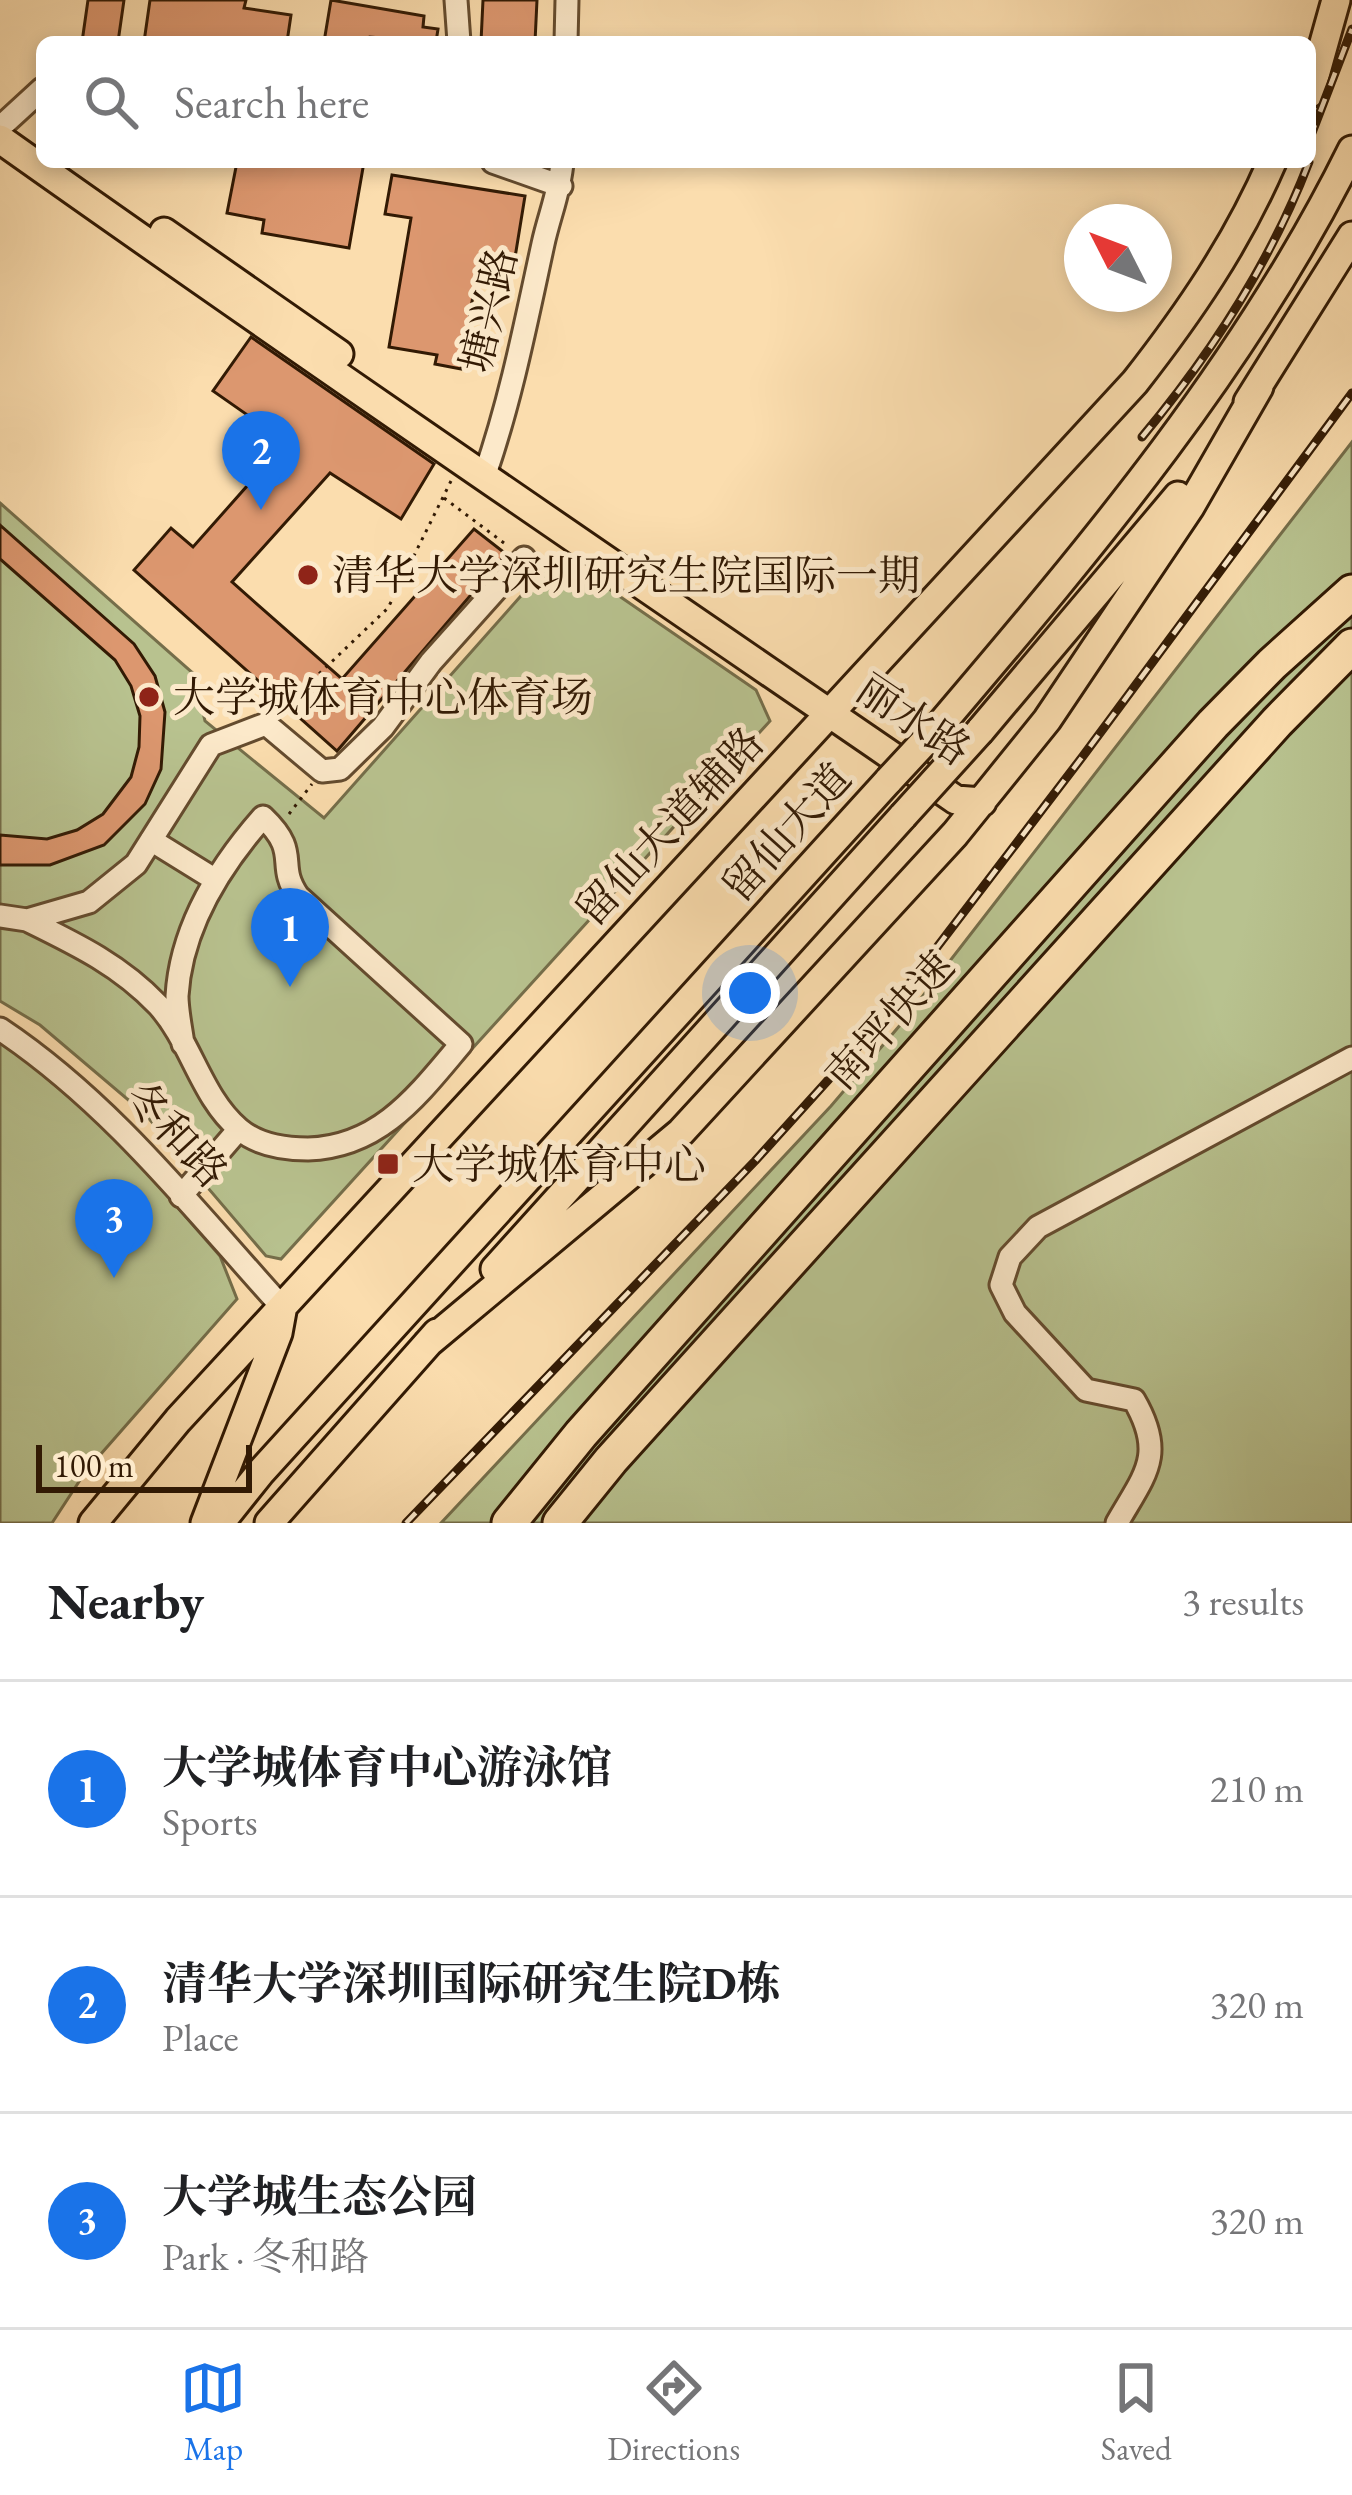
<!DOCTYPE html>
<meta charset="utf-8">
<style>
body{margin:0;font-family:"EB Garamond","Noto Serif SC",serif;background:#f2f2f2;color:#202124}
.compass{position:absolute;left:1064px;top:204px;width:108px;height:108px;border-radius:50%;background:#fff;box-shadow:0 6px 18px #0003;rotate:312deg}
.scale{position:absolute;left:36px;bottom:30px;width:216px;box-sizing:border-box;padding-left:12px;border:6px solid #321a04;border-top:0;font-size:33px;line-height:42px;white-space:nowrap;color:#321a04;-webkit-text-stroke:9px #fce9ca;paint-order:stroke}
.you{position:absolute;left:750px;top:993px;width:42px;height:42px;margin:-30px;border:9px solid #fff;border-radius:50%;background:#1a73e8;box-shadow:0 0 0 18px #1a73e833}
.badge{display:grid;place-items:center;width:78px;height:78px;border-radius:50%;background:#1a73e8;color:#fff;font-size:39px;font-weight:700}
.pin{position:absolute;translate:-50% -99px;filter:drop-shadow(0 3px 6px #0008)}
.pin::after{content:'';position:absolute;top:63px;width:42px;height:36px;background:inherit;clip-path:polygon(0 0,100% 0,50% 100%)}
.list{margin:0;padding:0;list-style:none}
h2{display:flex;justify-content:space-between;align-items:center;height:156px;margin:0;padding:0 48px;font-size:51px}
h2 small{font-size:39px;font-weight:400;color:#757577}
.list li{display:grid;grid-template-columns:78px 1fr auto;gap:36px;align-items:center;box-sizing:border-box;height:216px;padding:0 48px;border-top:3px solid #e0e0e0}
.list b{display:block;font-size:45px;white-space:nowrap}
.list p{margin:0;font-size:39px;white-space:nowrap;color:#757577}
.list em{font-size:39px;font-style:normal;color:#757577}
.icon{flex:none;width:66px;height:66px;fill:none;stroke:currentColor;stroke-width:2;stroke-linecap:round;stroke-linejoin:round}
.map{position:relative;flex:none;width:1352px;height:1523px;overflow:hidden}
.search{position:absolute;background:#fff;box-shadow:0 6px 18px #0003;left:36px;right:36px;top:36px;height:132px;display:flex;align-items:center;gap:30px;box-sizing:border-box;padding:0 42px;border-radius:18px;color:#757577;font-size:45px}
.sheet{height:804px;background:#fff}
nav{display:flex;justify-content:space-around;align-items:center;box-sizing:border-box;height:168px;border-top:3px solid #e0e0e0;background:#fff;font-size:33px;color:#757577}
nav a{display:grid;justify-items:center;gap:6px}
nav .on{color:#1a73e8}
.map>svg:first-child{display:block}
</style>
<div class="map">
<svg width="1352" height="1523" viewBox="0 0 1352 1523">
<rect width="100%" height="100%" fill="#fbddae"/>
<filter id="stains"><feTurbulence type="fractalNoise" baseFrequency=".00167" numOctaves="4"/><feColorMatrix values="0 0 0 0 .2 0 0 0 0 .09 0 0 0 0 .02 0 0 0 .5 -.17"/></filter>
<radialGradient id="worn" r=".72"><stop offset=".6" stop-color="#630" stop-opacity="0"/><stop offset="1" stop-color="#630" stop-opacity=".3"/></radialGradient>
<path fill="#b8c28f" stroke="#756e4a" stroke-width="3" d="M1352,442V1523H441L831,1106L901,1024Z
M0,503L194,674L205,721L324,818L558,554L756,690L770,721L281,1259L266,1256L145,1114L40,1025L0,1001Z
M0,1038L118,1139L220,1256L237,1299L86,1471L52,1523H0Z"/>
<path fill="#dc976f" stroke="#321a04" stroke-width="3" d="M88,0H124L118,42H82Z
M150,0H246L244,8L291,15L287,42H144Z
M331,0L424,16L423,27L438,29L436,42L370,37L369,42H324Z
M483,0H537L535,42H481Z
M237,162H364L349,248L262,233L264,220L227,213Z
M392,175L525,196L512,276L477,271L461,369L435,364L437,355L389,347L411,218L385,214Z
M251,337L434,464L401,519L330,473L232,582L342,679L474,529L506,554L337,751L134,570L171,528L193,547L286,442L213,391Z
M0,525L134,644L155,676L165,712L161,769L145,804L104,845L50,865H0V835L47,839L77,830L103,814L131,777L139,747L140,716L131,686L115,660L0,559Z"/>
<g fill="none" stroke-linecap="round" stroke-linejoin="round">
<defs>
<path id="minor" d="M456,0L459,42
M566,42L567,0
M6,122L42,89
M493,162L561,186
M485,474C511,399 526,322 543,244C549,216 560,191 562,162
M151,840L214,879
M0,916L27,920L89,902L136,864L211,745L266,724L322,771L340,769L383,727L431,662L524,558
M27,920C76,944 120,965 158,1005C191,1041 201,1097 239,1129C258,1145 284,1149 308,1149C380,1147 418,1095 461,1044L298,896C275,863 302,854 263,817C219,867 181,927 177,996C177,1011 181,1029 183,1044
M0,1029C111,1103 193,1209 282,1307
M181,1196L239,1129
M1117,1523C1145,1474 1166,1455 1134,1400L1086,1390L1015,1313L1001,1285L1010,1257L1038,1227L1352,1058"/>
<path id="major" d="M1310,93L1336,0
M0,139C316,363 637,581 956,800L982,802
M164,232L339,354
M1248,402L1352,236
M941,724C1094,544 1247,363 1352,150
M980,731L1178,496
M495,1269L903,816
M428,1343L681,1132L955,834L1047,720L1190,507L1259,387
M93,1523L178,1420L1135,382C1189,313 1237,243 1272,162
M205,1523L278,1333L282,1311
M220,1523L260,1473L889,780
M269,1523L437,1333"/>
<path id="highway" d="M509,1523L581,1434L1213,724L1272,664L1352,592
M560,1523L611,1460L1277,722L1352,646"/>
</defs>
<use href="#minor" stroke="#644b2e" stroke-width="27"/>
<use href="#major" stroke="#321a04" stroke-width="33"/>
<use href="#highway" stroke="#321a04" stroke-width="39"/>
<path stroke="#321a04" stroke-width="3" stroke-dasharray="3 6" stroke-linecap="butt" d="M444,498L508,546
M280,711L388,608L451,481
M289,814L312,784"/>
<use href="#minor" stroke="#fce9ca" stroke-width="21"/>
<use href="#major" stroke="#fbddae" stroke-width="27"/>
<use href="#highway" stroke="#fbddae" stroke-width="33"/>
<defs>
<path id="rail" d="M1310,138L1352,29
M1142,437C1211,354 1270,264 1309,162
M406,1523L755,1161L876,1027L1083,756L1352,393"/>
</defs>
<use href="#rail" stroke="#321a04" stroke-width="9"/>
<use href="#rail" stroke="#fce9ca" stroke-width="4.5" stroke-dasharray="14" stroke-linecap="butt"/>
<defs>
<path id="major-bridge" d="M889,780L941,724
M903,816L980,731"/>
</defs>
<use href="#major-bridge" stroke="#321a04" stroke-width="33" stroke-linecap="butt"/>
<use href="#major-bridge" stroke="#fbddae" stroke-width="27"/>
</g>
<g fill="#8f2418" stroke="#fce9ca" stroke-width="4.5">
<circle cx="308" cy="575" r="12"/>
<circle cx="149" cy="697" r="12"/>
<rect x="376" y="1152" width="24" height="24" rx="6"/>
</g>
<g text-anchor="middle" stroke-width="10" stroke-linejoin="round" paint-order="stroke">
<g font-size="42" fill="#321a04" stroke="#fce9ca">
<text transform="translate(488 310) rotate(-77)" y="15">塘兴路</text>
<text transform="translate(914 719) rotate(34)" y="15">丽水路</text>
<text transform="translate(669 826) rotate(-47)" y="15">留仙大道辅路</text>
<text transform="translate(786 832) rotate(-48)" y="15">留仙大道</text>
<text transform="translate(889 1020) rotate(-48)" y="15">南坪快速</text>
<text transform="translate(177 1134) rotate(47)" y="15">冬和路</text>
</g>
<g font-size="42" fill="#321a04" stroke="#fce9ca" text-anchor="start">
<text x="332" y="590">清华大学深圳研究生院国际一期</text>
<text x="173" y="712">大学城体育中心体育场</text>
<text x="412" y="1179">大学城体育中心</text>
</g>
</g>
<rect width="100%" height="100%" filter="url(#stains)"/>
<rect width="100%" height="100%" fill="url(#worn)"/>
</svg>
<svg class="compass" viewBox="-18 -18 36 36"><path d="M0-13l5 13h-10z" fill="#e53935"/><path d="M0 13l5-13h-10z" fill="#757577"/></svg>
<div class="scale">100 m</div>
<div class="you"></div>
<div class="pin badge" style="left:290px;top:987px">1</div>
<div class="pin badge" style="left:261px;top:510px">2</div>
<div class="pin badge" style="left:114px;top:1278px">3</div>
<div class="search"><svg class="icon" aria-label="search" viewBox="0 0 24 24"><circle cx="10" cy="10" r="6"/><path d="M15 15l6 6"/></svg>Search here</div>
</div>
<section class="sheet">
<h2>Nearby<small>3 results</small></h2>
<ul class="list">
<li><span class="badge">1</span><div><b>大学城体育中心游泳馆</b><p>Sports</p></div><em>210 m</em></li>
<li><span class="badge">2</span><div><b>清华大学深圳国际研究生院D栋</b><p>Place</p></div><em>320 m</em></li>
<li><span class="badge">3</span><div><b>大学城生态公园</b><p>Park · 冬和路</p></div><em>320 m</em></li>
</ul>
</section>
<nav>
<a class="on"><svg class="icon" aria-label="map" viewBox="0 0 24 24"><path d="M3 6l6-2 6 2 6-2v14l-6 2-6-2-6 2zM9 4v14M15 6v14"/></svg>Map</a>
<a><svg class="icon" aria-label="directions" viewBox="0 0 24 24"><path d="M12 3l9 9-9 9-9-9zM9 14v-3h6M13 9l2 2-2 2"/></svg>Directions</a>
<a><svg class="icon" aria-label="saved" viewBox="0 0 24 24"><path d="M7 4h10v16l-5-4-5 4z"/></svg>Saved</a>
</nav>
